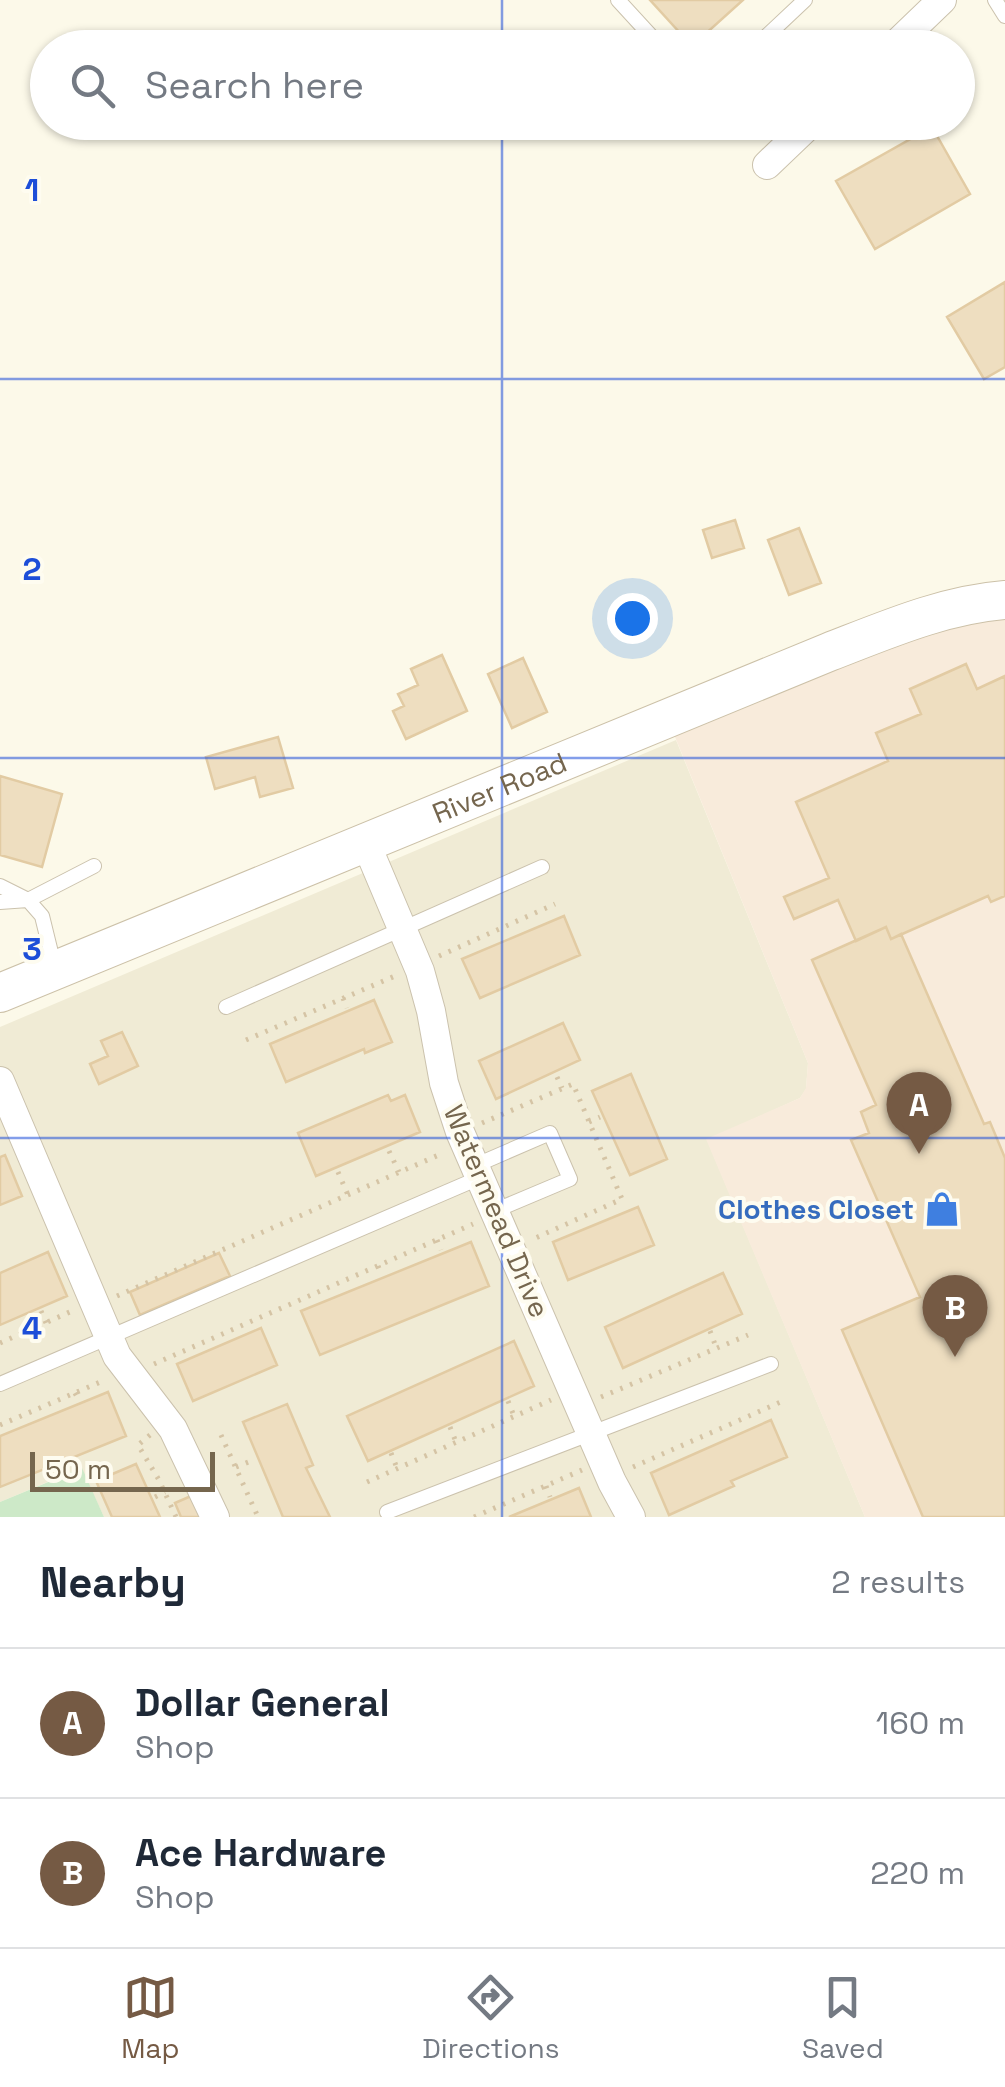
<!DOCTYPE html>
<style>
body{margin:0;font-family:"Space Grotesk",sans-serif;background:#f2f2f3;color:#1f2937}
.scale{position:absolute;left:30px;bottom:25px;width:185px;box-sizing:border-box;padding-left:10px;border:5px solid #75664e;border-top:0;font-size:28px;line-height:35px;white-space:nowrap;color:#75664e;-webkit-text-stroke:8px #fefcf0;paint-order:stroke}
.you{position:absolute;left:632px;top:618px;width:35px;height:35px;margin:-25px;border:8px solid #fff;border-radius:50%;background:#1a73e8;box-shadow:0 0 0 15px #1a73e833}
.badge{display:grid;place-items:center;width:65px;height:65px;border-radius:50%;background:#755a44;color:#fff;font-size:32px;font-weight:700}
.pin{position:absolute;translate:-50% -82px;filter:drop-shadow(0 2px 5px #0008)}
.pin::after{content:'';position:absolute;top:52px;width:35px;height:30px;background:inherit;clip-path:polygon(0 0,100% 0,50% 100%)}
.list{margin:0;padding:0;list-style:none}
h2{display:flex;justify-content:space-between;align-items:center;height:130px;margin:0;padding:0 40px;font-size:42px}
h2 small{font-size:32px;font-weight:400;color:#747a83}
.list li{display:grid;grid-template-columns:65px 1fr auto;gap:30px;align-items:center;box-sizing:border-box;height:150px;padding:0 40px;border-top:2px solid #e0e1e3}
.list b{display:block;font-size:38px;white-space:nowrap}
.list p{margin:0;font-size:32px;white-space:nowrap;color:#747a83}
.list em{font-size:32px;font-style:normal;color:#747a83}
.icon{flex:none;width:55px;height:55px;fill:none;stroke:currentColor;stroke-width:2;stroke-linecap:round;stroke-linejoin:round}
.map{position:relative;flex:none;width:1005px;height:1517px;overflow:hidden}
.search{position:absolute;background:#fff;box-shadow:0 2px 8px #0004;left:30px;right:30px;top:30px;height:110px;display:flex;align-items:center;gap:25px;box-sizing:border-box;padding:0 35px;border-radius:55px;color:#747a83;font-size:38px}
.sheet{height:430px;background:#fff}
nav{display:flex;justify-content:space-around;align-items:center;box-sizing:border-box;height:140px;border-top:2px solid #e0e1e3;background:#fff;font-size:28px;color:#747a83}
nav a{display:grid;justify-items:center;gap:5px}
nav .on{color:#755a44}
.map>svg:first-child{display:block}
</style>
<div class="map">
<svg width="1005" height="1517" viewBox="0 0 1005 1517">
<rect width="100%" height="100%" fill="#fcf9e9"/>
<path fill="#f0ebd5" d="M676,740L808,1063L806,1089L800,1098L707,1140L865,1517H104L81,1468L0,1502V1027Z"/>
<path fill="#f8ebdb" d="M1005,616V1517H865L706,1139L800,1098L806,1088L808,1063L671,727L888,640Z"/>
<path fill="#cde9c8" d="M82,1468L104,1517H0V1502Z"/>
<path fill="#eedec0" stroke="#e2cba3" stroke-width="2.5" d="M650,0H743L692,46Z
M932,127L970,194L875,249L836,181Z
M1005,282V367L984,379L947,317Z
M735,520L744,548L712,558L703,530Z
M799,528L821,583L789,595L768,540Z
M442,655L467,711L406,739L393,711L404,706L398,694L418,685L411,669Z
M523,658L547,712L512,728L488,674Z
M966,664L977,689L1005,676V896L991,902L988,896L891,939L886,927L856,941L838,900L794,919L784,897L829,878L796,802L888,761L876,733L921,714L910,689Z
M278,737L293,788L260,797L255,777L215,789L206,757Z
M0,776L62,794L42,867L0,855Z
M564,916L580,955L480,998L462,959Z
M886,927L891,939L901,934L984,1124L990,1122L1005,1158V1517H923L842,1330L920,1297L851,1140L869,1133L861,1112L876,1105L812,960Z
M374,1000L392,1042L365,1053L364,1049L286,1082L270,1044Z
M563,1023L580,1060L496,1099L479,1061Z
M122,1032L138,1066L99,1084L90,1064L108,1056L101,1041Z
M631,1074L667,1159L630,1175L592,1091Z
M388,1095L391,1101L405,1095L420,1132L316,1176L298,1133Z
M5,1155L22,1196L0,1205V1157Z
M638,1207L654,1245L568,1280L553,1242Z
M471,1242L489,1286L320,1355L301,1311Z
M48,1252L67,1296L0,1325V1273Z
M219,1253L230,1276L140,1315L130,1292Z
M723,1273L742,1314L623,1368L605,1327Z
M261,1328L277,1365L193,1401L177,1364Z
M514,1341L534,1386L368,1461L347,1416Z
M108,1392L126,1436L0,1487V1436Z
M287,1404L313,1465L306,1468L330,1517H283L243,1422Z
M771,1420L787,1457L731,1481L734,1486L669,1515L651,1473Z
M136,1464L160,1517H112L96,1481Z
M579,1488L591,1517H509Z
M198,1493L208,1517H181L175,1503Z"/>
<g fill="none" stroke-linecap="round" stroke-linejoin="round">
<defs>
<path id="lane" d="M618,0L662,48
M995,0L1005,16
M754,48L805,0
M0,886L28,900L94,866
M0,902L28,900L42,916L55,969
M226,1007L542,867
M474,1166L550,1133L570,1179L494,1211
M0,1384L479,1178
M387,1512L771,1364"/>
<path id="street" d="M892,48L942,0
M767,165L812,122
M365,841L420,971L431,1011L444,1083L460,1132L612,1482L631,1517
M0,1081L117,1356L173,1429L215,1517"/>
<g id="secondary">
<path id="s1" d="M0,993L829,652C886,630 943,605 1005,600"/>
</g>
</defs>
<use href="#lane" stroke="#cbc2ad" stroke-width="16"/>
<use href="#street" stroke="#cbc2ad" stroke-width="30"/>
<use href="#secondary" stroke="#ccc1a8" stroke-width="40"/>
<path stroke="#d5c4a5" stroke-width="5" stroke-dasharray="2.5 8" stroke-linecap="butt" d="M439,956L555,904
M343,998L347,1008
M246,1040L395,976
M557,1077L562,1088
M589,1122L600,1117
M482,1123L573,1084L622,1199L531,1240
M389,1151L399,1172
M338,1172L348,1195
M437,1240L441,1250
M378,1266L382,1275
M117,1296L441,1154
M41,1311L46,1323
M710,1331L716,1347
M0,1343L72,1311
M154,1364L473,1224
M75,1393L80,1402
M601,1397L748,1335
M508,1401L514,1416
M0,1425L105,1380
M450,1427L456,1442
M150,1435L138,1445L159,1480L176,1517
M221,1435L258,1517
M391,1453L397,1468
M236,1467L251,1461
M633,1467L783,1401
M367,1482L551,1400
M546,1486L550,1497
M155,1497L165,1492
M474,1517L582,1470"/>
<use href="#lane" stroke="#fff" stroke-width="14"/>
<use href="#street" stroke="#fff" stroke-width="28"/>
<use href="#secondary" stroke="#fff" stroke-width="38"/>
</g>
<path fill="none" stroke="#1d4ed8" stroke-width="2.5" stroke-opacity="0.55" d="M502,0V48M502,122V1517M0,379H1005M0,758H1005M0,1138H1005"/>
<defs>
<symbol id="shop-bare" viewBox="-9 -9 18 18"><path d="M-5-2.5h2.3a2.7 3.5 0 0 1 5.4 0H5L5.5 6h-11ZM-1.5-2.5h3a1.5 2.3 0 0 0-3 0Z" fill="#3f7fe0" stroke="#fefcf0" stroke-width="2.5" paint-order="stroke"/></symbol>
</defs>
<g fill-rule="evenodd">
<use href="#shop-bare" x="917" y="1184" width="50" height="50"/>
</g>
<g text-anchor="middle" stroke-width="8" stroke-linejoin="round" paint-order="stroke">
<g font-size="28" fill="#75664e" stroke="#fefcf0">
<text dy="10" stroke="none"><textPath href="#s1" startOffset="540">River Road</textPath></text>
<text transform="translate(497 1211) rotate(67)" y="10">Watermead Drive</text>
</g>
<g font-size="28" font-weight="bold" fill="#366cbe" stroke="#fefcf0" text-anchor="end">
<text x="914" y="1219">Clothes Closet</text>
</g>
</g>
<g font-size="32" text-anchor="middle" font-weight="bold" fill="#1d4ed8" stroke="#fefcf0" stroke-width="8" stroke-linejoin="round" paint-order="stroke">
<text x="32" y="201">1</text>
<text x="32" y="580">2</text>
<text x="32" y="960">3</text>
<text x="32" y="1339">4</text>
</g>
</svg>
<div class="scale">50 m</div>
<div class="you"></div>
<div class="pin badge" style="left:919px;top:1154px">A</div>
<div class="pin badge" style="left:955px;top:1357px">B</div>
<div class="search"><svg class="icon" aria-label="search" viewBox="0 0 24 24"><circle cx="10" cy="10" r="6"/><path d="M15 15l6 6"/></svg>Search here</div>
</div>
<section class="sheet">
<h2>Nearby<small>2 results</small></h2>
<ul class="list">
<li><span class="badge">A</span><div><b>Dollar General</b><p>Shop</p></div><em>160 m</em></li>
<li><span class="badge">B</span><div><b>Ace Hardware</b><p>Shop</p></div><em>220 m</em></li>
</ul>
</section>
<nav>
<a class="on"><svg class="icon" aria-label="map" viewBox="0 0 24 24"><path d="M3 6l6-2 6 2 6-2v14l-6 2-6-2-6 2zM9 4v14M15 6v14"/></svg>Map</a>
<a><svg class="icon" aria-label="directions" viewBox="0 0 24 24"><path d="M12 3l9 9-9 9-9-9zM9 14v-3h6M13 9l2 2-2 2"/></svg>Directions</a>
<a><svg class="icon" aria-label="saved" viewBox="0 0 24 24"><path d="M7 4h10v16l-5-4-5 4z"/></svg>Saved</a>
</nav>
